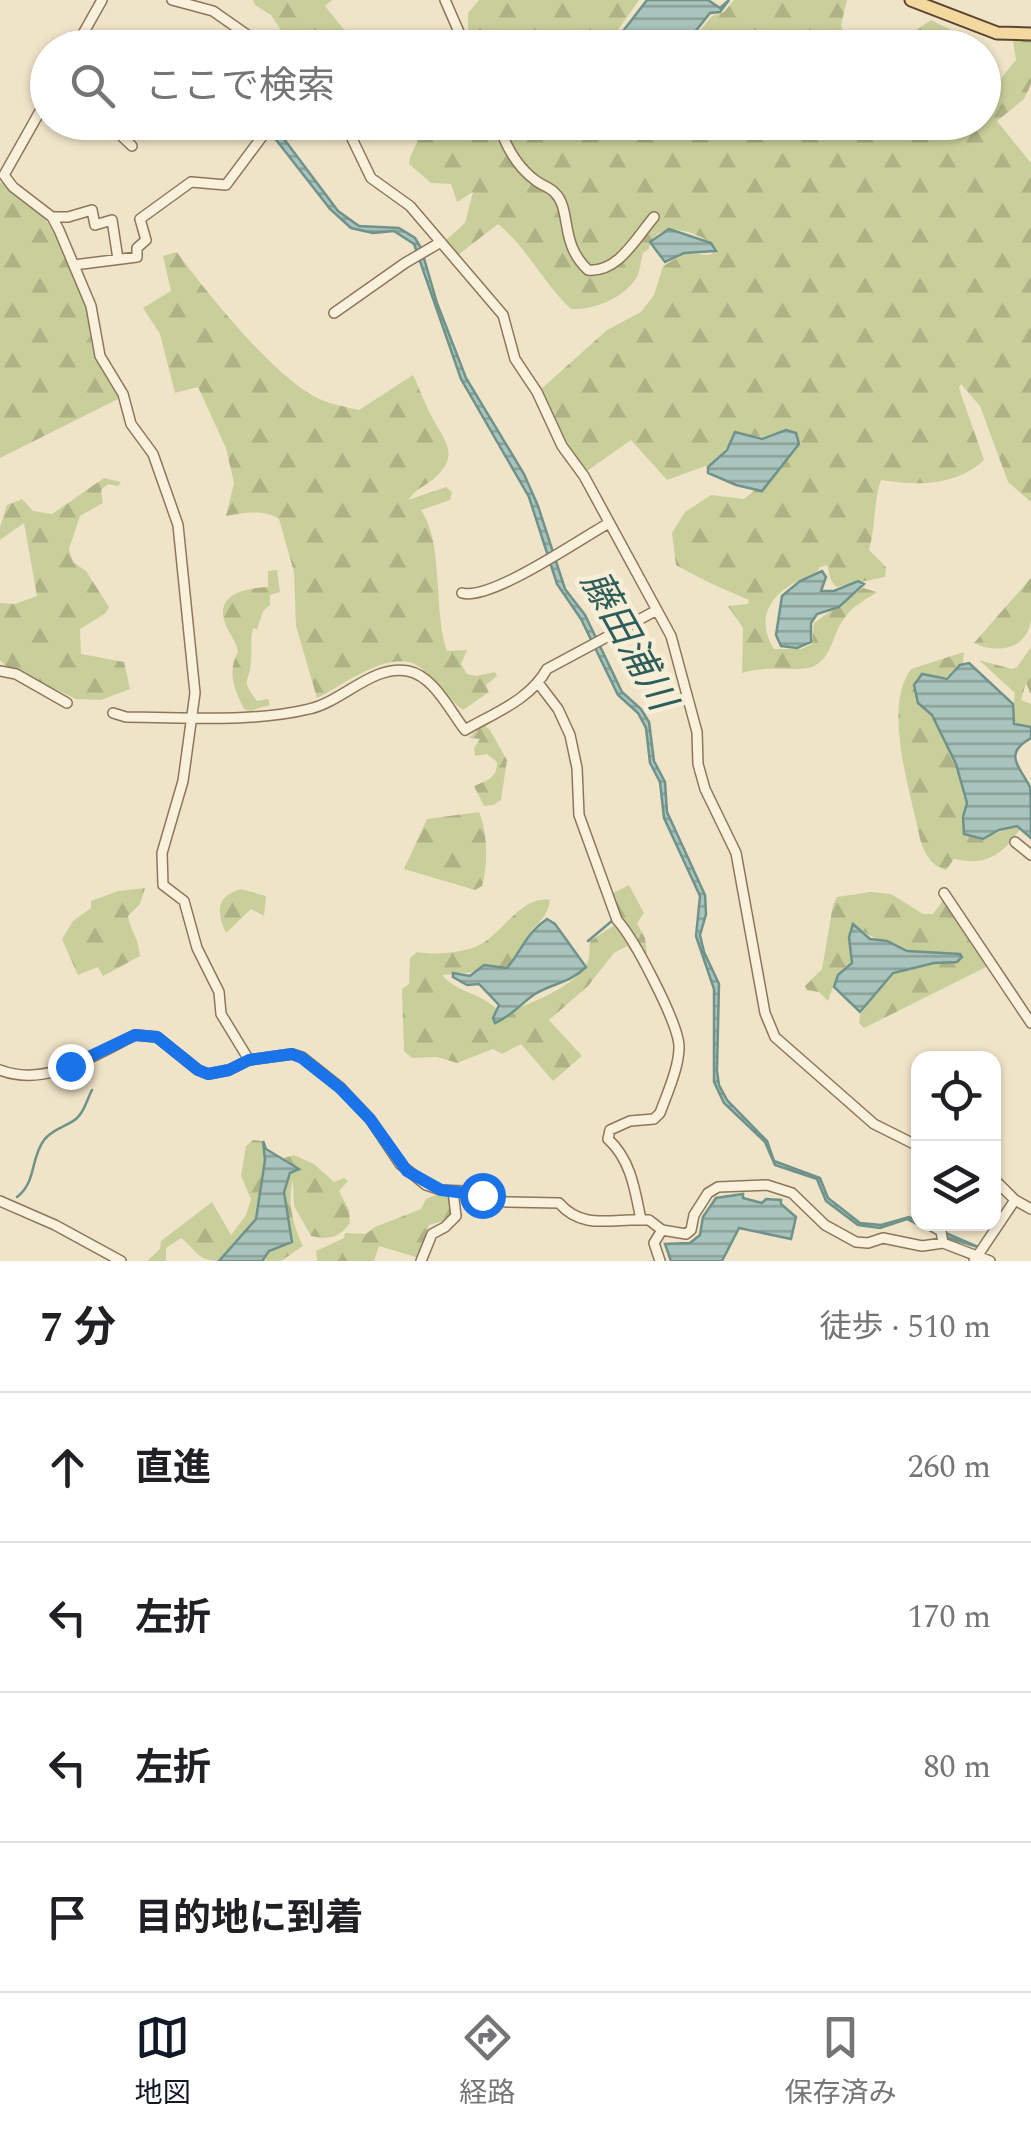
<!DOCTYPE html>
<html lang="ja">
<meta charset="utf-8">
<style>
body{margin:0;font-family:Spectral,"Noto Sans JP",serif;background:#f2f2f2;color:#202124}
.controls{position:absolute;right:30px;bottom:30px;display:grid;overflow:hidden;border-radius:20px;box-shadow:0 2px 8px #0004}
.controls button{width:90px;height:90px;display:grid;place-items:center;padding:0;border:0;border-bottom:2px solid #e0e0e0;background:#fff;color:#202124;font:50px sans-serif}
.stop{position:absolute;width:30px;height:30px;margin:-22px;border:8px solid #1a73e8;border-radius:50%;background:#fff}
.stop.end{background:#1a73e8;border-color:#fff;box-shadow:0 2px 10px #0008}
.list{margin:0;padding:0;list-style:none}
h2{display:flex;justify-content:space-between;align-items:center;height:130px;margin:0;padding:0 40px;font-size:42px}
h2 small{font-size:32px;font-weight:400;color:#757577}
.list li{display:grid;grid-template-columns:65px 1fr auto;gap:30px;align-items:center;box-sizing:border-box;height:150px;padding:0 40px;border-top:2px solid #e0e0e0}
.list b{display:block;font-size:38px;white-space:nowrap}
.list em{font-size:32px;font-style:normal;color:#757577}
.icon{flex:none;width:55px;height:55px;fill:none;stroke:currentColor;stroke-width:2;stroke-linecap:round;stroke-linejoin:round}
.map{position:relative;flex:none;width:1031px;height:1261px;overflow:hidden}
.search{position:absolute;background:#fff;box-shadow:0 2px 8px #0004;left:30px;right:30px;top:30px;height:110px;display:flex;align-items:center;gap:25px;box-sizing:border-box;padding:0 35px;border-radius:55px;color:#757577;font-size:38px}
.sheet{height:730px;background:#fff}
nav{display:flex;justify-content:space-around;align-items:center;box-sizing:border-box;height:140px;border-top:2px solid #e0e0e0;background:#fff;font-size:28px;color:#757577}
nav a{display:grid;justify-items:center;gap:5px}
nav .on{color:#111827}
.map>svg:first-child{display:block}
</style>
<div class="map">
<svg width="1031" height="1261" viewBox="0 0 1031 1261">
<defs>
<pattern id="forest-firs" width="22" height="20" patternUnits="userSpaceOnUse" patternTransform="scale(2.5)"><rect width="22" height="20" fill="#c9cf9b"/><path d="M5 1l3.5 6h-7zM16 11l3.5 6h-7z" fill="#aeb285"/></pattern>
<pattern id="water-rules" width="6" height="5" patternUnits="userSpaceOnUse" patternTransform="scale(2.5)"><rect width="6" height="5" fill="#a9c4bc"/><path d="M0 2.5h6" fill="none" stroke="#8ba098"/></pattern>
</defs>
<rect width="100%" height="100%" fill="#f0e4c8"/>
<path fill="url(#forest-firs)" d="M253,0H332L325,6L358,47H342L330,36L323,39L313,30L288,41L271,15L255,5Z
M479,0H639L608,44L613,47H476L468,33V13Z
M734,0H847L841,25L845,37C887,49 896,44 931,20L959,34L956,47H687L712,16L724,12Z
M1031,38V84L1024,99L997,121L1031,163V502L1008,482L980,406L961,384L959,388L984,460C956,486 917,486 881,480C873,503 876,527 869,550L886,567L885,577L836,587L831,580L827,565L820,567L816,574C781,584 750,611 774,649H801L812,644L814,623L863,588L877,592C867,599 853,606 846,616C833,630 833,659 812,667C799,672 765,665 742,673L743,628L728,606L748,604L749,600C723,589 700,579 676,565L672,533L685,512L711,495L744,499L760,486L787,431L770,437L738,435L711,464L667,480L631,440L587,471C563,449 552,420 540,390L607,330L641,312L654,295L663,266L686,253L710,255L717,249C702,232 655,216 649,249L643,253C641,260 640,271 637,277C623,299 594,310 571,309C543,283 526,246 498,224L458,255L445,241L465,223L473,192L457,202L451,184L431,183L409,164C410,147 427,139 414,123L984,122V99L1016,60L1013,41Z
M0,182C47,200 71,262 85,306C90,323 90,343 96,359C102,374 116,383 118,399L0,458Z
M177,252C205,291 278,382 322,400C333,405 347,407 359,410L413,375C420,389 425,405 433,419C444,440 459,453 438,475C428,485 416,488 408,500L446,487L452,492L450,500L421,510C444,542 433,612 447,651L467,650L461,664L467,674L476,676L495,672L497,676L486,685L489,692L463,710C446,698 435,676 418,666C390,648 342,686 317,698L296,626L294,572L279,519C264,509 243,513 226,516L234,483L226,448L198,387L175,393L160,334L143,308L171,291L163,256Z
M104,478L121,482L118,486L108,484L101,490L103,503L80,516L69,549L73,562L86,571L109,607L106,613L80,629L81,654L124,662L130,689L101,700L76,699L7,667L0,660V603L15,604L37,596L24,523L0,540V527L7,505L22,499L33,511L52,514Z
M277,570L280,592L270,595V605L263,611L257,630L253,628C250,640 252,651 251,662C249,685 240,678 257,701L268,699L270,705L250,711L244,709C234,689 227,672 238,652C236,642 232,638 228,630C210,595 244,588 268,587V571Z
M1031,578C1031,592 1031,607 1031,620C1027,650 996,654 974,643Z
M1031,647V695L1026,683L1021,700L1031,704V726H1018L1012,717L1015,693L979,660L1012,669L1017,667Z
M964,652L963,663C945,680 948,680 923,673L914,685L918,704L932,716L955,762L967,802L964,834L982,840L1013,826L1020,829C1002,856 985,866 954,859L946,870C930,865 925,854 920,839C911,793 882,708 911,669Z
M483,724L490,730L507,760L501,800L493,805L484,806L474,786C488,780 497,778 497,762L487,754L475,756L474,748L480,739L469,738Z
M479,812C488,832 488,865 482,886L475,890L404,869L427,819Z
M629,885L644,913L637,923L645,938L647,954L632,952L627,946L614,953L588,986L549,1020L582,1056L553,1081L521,1044L502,1054L493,1049L457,1063L437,1057L412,1058L404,1051L402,989L409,984L410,958L417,952C434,955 459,953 475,947C501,938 519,895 550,900C548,917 538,922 529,934C523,943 520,955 513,962C503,972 458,973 442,975C458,994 484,992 501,1014C524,1006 584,985 589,957C590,952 589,946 590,941L622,920L613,893Z
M145,888L140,904L128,916C131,933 138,935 140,956L103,976L98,967L78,975L62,939L73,921L91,908V901L118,891Z
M241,889L266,896L264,916L251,909L226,933C216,912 216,896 241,889Z
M871,892L891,894L923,914H933L944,899L990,965L864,1028L859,1023L860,1015L891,974L933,962H957L962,957C944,952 921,955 904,950C882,943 870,937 853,924L849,932L852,963L836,978L828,1001L819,992L807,990L805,986L822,969L833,905L837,897Z
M253,1140L262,1141L265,1160L256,1219L220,1261C196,1261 196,1249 181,1238L166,1248V1261H147L160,1249L161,1241L212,1202L231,1235L246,1215L251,1199L241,1176L246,1146Z
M294,1155L314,1164L334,1182L344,1178L348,1181L339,1191L349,1210L350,1223C339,1238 329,1240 311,1236L294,1206L293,1180C287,1202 293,1225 303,1246L281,1261H262L268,1251L292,1242C287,1220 275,1183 298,1169L284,1158Z
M441,1193L452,1195L455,1206L449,1219L429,1225L419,1258L379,1246L374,1261H317L316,1251L344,1238L345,1233L366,1234L375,1227L421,1209L426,1199Z"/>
<path fill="url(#water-rules)" stroke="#6f938a" stroke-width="2.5" d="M647,0H708L720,8L729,0L720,12L710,13L683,47H624L617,39Z
M263,123H272L338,211L359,226L399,228L415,238L421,248L437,303L466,378L524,474L538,506L565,589L585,615L622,692L641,709L649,722L654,761L665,782L667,812L705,895L706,914L700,935L704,952L719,984L717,1071L719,1085L727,1100L767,1141L774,1161L820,1178L828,1198L860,1223L881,1225L909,1217L978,1247L939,1235L907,1219L880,1228L858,1225L826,1201L817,1179L775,1165L765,1142L724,1103L714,1082V989L696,936L700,896L664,818L660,782L650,763L646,728L638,713L618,695L581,619L557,584L529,497L461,379L414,244L394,231L373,233L351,228L330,209Z
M669,229L711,243L716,251L684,253L665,262L650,242Z
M786,430L796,433L799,444L762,491L736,485L708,473V467L727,450L735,432L762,439Z
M822,571L826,577L821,591H834L858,581L864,584L839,607L817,614L811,623V642L797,648L781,646L776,635L782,596L800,581Z
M969,663L1013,704L1014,724L1031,727V738C1002,754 1020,767 1030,787C1031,799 1031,824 1031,838L1017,826L999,830L983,839L964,834L963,817L967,803L956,764L932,715L918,703L914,685L922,674L947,679L960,665Z
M547,919L555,924L586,967C570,983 553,983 535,994C520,1004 512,1016 495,1023L493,1018L499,1005L479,984L467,985L453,977V973L470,976L484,965L507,968C522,950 527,932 547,919Z
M853,924L870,939L887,941L907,951L960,954L962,957L957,962L934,963L893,973L860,1012L834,987L838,975L852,963L849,937Z
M263,1141L266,1149L299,1169L290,1173L284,1192L292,1242L269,1251L262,1261H219L256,1219L265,1160Z
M743,1194V1198L762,1203L766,1199L781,1200V1204L796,1217L791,1239L739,1228L722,1261H671L665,1244L690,1243L700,1235L703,1217L716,1198Z"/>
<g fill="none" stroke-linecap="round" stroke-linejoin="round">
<path stroke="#6f938a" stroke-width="2.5" d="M588,941L613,920
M17,1197C37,1181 30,1159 44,1140C53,1128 67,1127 77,1118C85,1111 87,1099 92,1090"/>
<defs>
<path id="minor" d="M172,0L213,11L266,48
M445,0L466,48
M75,48L102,0
M107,122L132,146
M344,122L371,178L410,206L503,315L515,359L537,392L562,446L584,476L671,636L697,732L698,764L705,789L736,853L765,1013L775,1037L874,1124L918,1146
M498,122C505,145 516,166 535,180C541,185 551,188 555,193C572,210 559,243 588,270C618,273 636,238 654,217
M4,175L13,187L52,217L59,230L91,306L100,356L123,394L131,424L153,454L178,525L195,693L183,781L162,853L163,885L184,901L197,948L219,992L221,1014L249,1060
M4,175L48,97
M52,217H68L92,210L95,225L112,220L118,259
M74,265L137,257V248L146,240L140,219L191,182L226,185L273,122
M334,313L405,263L441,242
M462,593C491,601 580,539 609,523
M0,671L16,674L67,703
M539,684L558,709L570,735L577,768L579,815L617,920C634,938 677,1021 679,1045C680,1065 667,1094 660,1113L654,1119L630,1121L610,1130L608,1139C631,1160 635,1190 641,1220
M113,713L126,717C186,717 251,723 309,709C342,702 373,664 408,671C434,676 450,711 465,730C494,713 530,700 547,669L657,610
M1015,842L1031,855
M944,893L1031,1023
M0,1070C46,1088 95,1055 135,1035L157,1037L198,1070L208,1074L229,1070L249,1060L292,1054L302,1057L341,1088L370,1119L400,1164L426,1185L441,1190L464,1191L506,1202L559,1203C584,1232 616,1217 649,1220L662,1230L686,1234L691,1230L694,1215L708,1193L718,1187L767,1185L792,1193L825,1225L856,1242L868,1243L883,1238L922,1246L943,1243L990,1261
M994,1179L1015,1200L1031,1209
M918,1195V1217
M0,1201L55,1225L121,1261
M929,1224L941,1231L943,1243
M421,1261L432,1234L445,1227L456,1216L453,1191
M660,1261L654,1243L662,1230
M974,1261L1015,1200"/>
<path id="major" d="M911,0L997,33L1031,34"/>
</defs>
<use href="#minor" stroke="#8d765c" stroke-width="12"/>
<use href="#major" stroke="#5b4430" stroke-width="15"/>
<use href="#minor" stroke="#faf1dc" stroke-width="9"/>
<use href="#major" stroke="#f3d9a0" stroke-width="11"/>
</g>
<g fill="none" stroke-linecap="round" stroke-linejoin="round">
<path stroke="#1a73e8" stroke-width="12" d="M70,1066L135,1035L157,1037L198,1070L208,1074L229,1070L249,1060L292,1054L302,1058L340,1088L370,1119L407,1171L441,1190L482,1195"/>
</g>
<g text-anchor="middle" stroke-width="9" stroke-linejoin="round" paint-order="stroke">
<g font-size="38" font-style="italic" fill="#2f5d5a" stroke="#f7eed8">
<text transform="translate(629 640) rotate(61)" y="13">藤田浦川</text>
</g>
</g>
</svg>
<div class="controls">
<button><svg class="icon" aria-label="locate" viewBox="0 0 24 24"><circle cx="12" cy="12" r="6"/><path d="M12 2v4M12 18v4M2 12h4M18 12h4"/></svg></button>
<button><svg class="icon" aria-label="layers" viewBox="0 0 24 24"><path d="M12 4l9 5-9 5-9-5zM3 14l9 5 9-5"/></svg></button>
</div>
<div class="stop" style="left:482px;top:1195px"></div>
<div class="stop end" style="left:70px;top:1066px"></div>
<div class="search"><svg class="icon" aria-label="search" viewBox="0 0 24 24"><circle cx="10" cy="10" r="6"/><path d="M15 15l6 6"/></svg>ここで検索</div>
</div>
<section class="sheet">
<h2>7 分<small>徒歩 · 510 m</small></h2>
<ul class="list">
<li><svg class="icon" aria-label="ahead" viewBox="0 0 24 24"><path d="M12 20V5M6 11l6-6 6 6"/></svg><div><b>直進</b></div><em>260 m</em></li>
<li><svg class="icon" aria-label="left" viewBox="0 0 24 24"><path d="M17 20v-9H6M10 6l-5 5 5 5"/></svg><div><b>左折</b></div><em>170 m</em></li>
<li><svg class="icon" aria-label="left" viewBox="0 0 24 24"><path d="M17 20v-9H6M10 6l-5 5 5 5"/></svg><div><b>左折</b></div><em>80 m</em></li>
<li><svg class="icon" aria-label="arrive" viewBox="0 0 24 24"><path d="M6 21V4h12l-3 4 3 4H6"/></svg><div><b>目的地に到着</b></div></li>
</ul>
</section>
<nav>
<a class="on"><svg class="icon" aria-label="map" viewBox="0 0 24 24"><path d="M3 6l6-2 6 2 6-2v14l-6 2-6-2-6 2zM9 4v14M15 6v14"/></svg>地図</a>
<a><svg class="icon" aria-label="directions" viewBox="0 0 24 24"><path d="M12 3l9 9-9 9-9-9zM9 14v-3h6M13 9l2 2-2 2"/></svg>経路</a>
<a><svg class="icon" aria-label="saved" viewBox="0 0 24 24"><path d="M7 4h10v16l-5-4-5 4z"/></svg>保存済み</a>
</nav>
